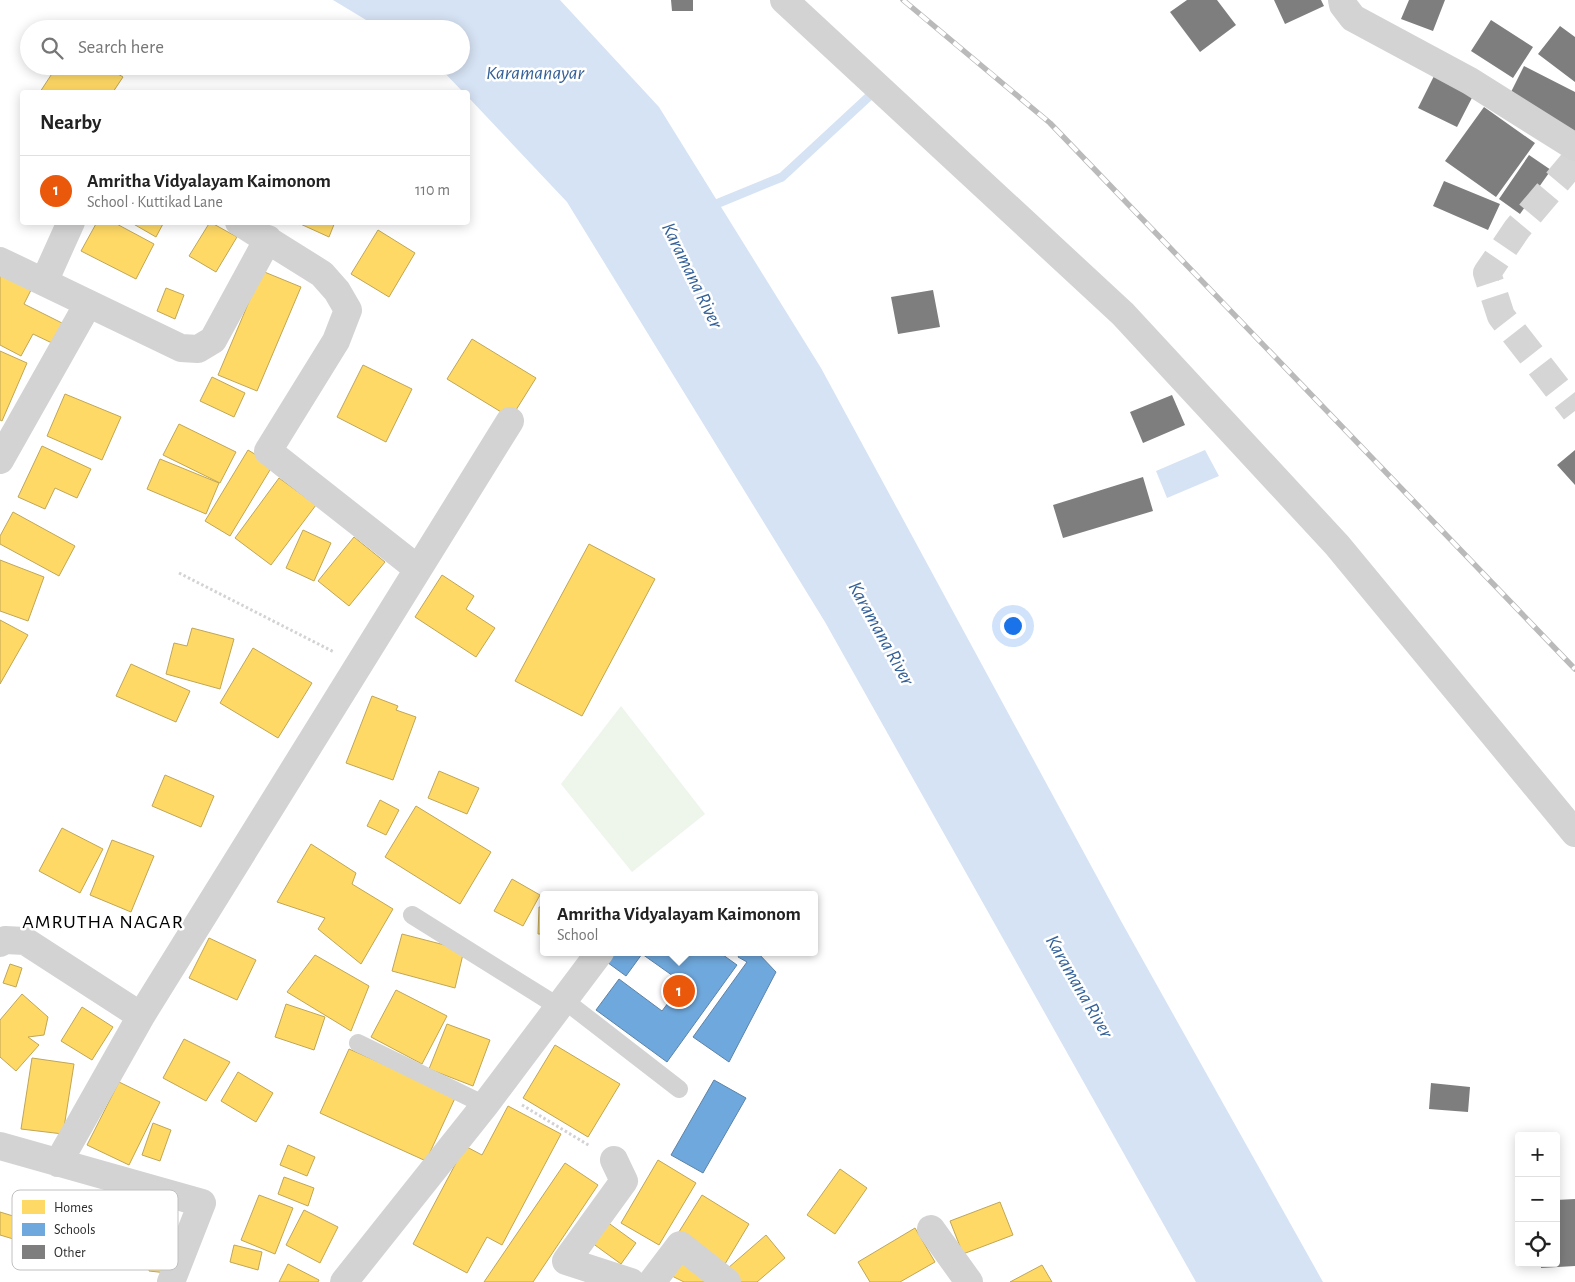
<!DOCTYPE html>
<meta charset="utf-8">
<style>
body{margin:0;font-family:"Alegreya Sans",sans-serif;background:#f2f2f2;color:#222}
.controls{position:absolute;right:15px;bottom:15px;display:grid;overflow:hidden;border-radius:5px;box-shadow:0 2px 12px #0003}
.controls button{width:45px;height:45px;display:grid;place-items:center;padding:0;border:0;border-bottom:1px solid #e0e0e0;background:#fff;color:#222;font:25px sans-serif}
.you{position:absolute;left:1012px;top:625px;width:18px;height:18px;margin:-12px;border:4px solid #fff;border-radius:50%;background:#1a73e8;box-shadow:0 0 0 8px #1a73e833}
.badge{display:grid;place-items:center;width:32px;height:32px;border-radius:50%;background:#ea580c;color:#fff;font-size:16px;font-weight:700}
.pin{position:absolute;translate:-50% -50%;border:2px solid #fff;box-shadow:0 1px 5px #0006}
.popup{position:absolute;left:540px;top:891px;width:278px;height:65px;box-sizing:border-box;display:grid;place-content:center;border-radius:5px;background:#fff;filter:drop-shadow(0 1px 4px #0005);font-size:16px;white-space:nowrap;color:#767676}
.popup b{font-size:19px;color:#222}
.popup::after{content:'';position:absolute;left:50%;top:100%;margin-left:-10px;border:10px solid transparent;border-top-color:#fff}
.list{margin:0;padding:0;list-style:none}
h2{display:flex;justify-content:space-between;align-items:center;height:65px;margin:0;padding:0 20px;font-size:21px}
h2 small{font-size:16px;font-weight:400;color:#767676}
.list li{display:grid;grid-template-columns:32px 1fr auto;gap:15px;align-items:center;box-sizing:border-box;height:70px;padding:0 20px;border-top:1px solid #e0e0e0}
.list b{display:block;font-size:19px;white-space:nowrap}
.list p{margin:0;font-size:16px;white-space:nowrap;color:#767676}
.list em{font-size:16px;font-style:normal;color:#767676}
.icon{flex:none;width:28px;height:28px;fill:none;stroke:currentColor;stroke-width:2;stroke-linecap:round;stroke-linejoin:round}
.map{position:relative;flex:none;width:1575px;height:1282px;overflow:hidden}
.search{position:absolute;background:#fff;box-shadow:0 2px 12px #0003;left:20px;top:20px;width:450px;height:55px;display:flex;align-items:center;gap:12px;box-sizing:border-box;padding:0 18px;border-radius:28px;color:#767676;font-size:19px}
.panel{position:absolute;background:#fff;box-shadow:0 2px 12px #0003;left:20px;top:90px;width:450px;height:135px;border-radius:5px}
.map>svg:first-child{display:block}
</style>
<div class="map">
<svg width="1575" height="1282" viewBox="0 0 1575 1282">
<rect width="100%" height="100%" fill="#fff"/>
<path fill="#eef5eb" d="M621,706L705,814L632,872L561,784Z"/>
<path fill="#d6e3f4" d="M333,0H560L659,107L821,368L1121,921L1323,1282H1196L825,622L567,202L468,97V92H463L438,66H461V29H381Z
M1205,450L1219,476L1167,498L1156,471Z"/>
<path fill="#ffd966" stroke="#c0a655" d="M57,66H105L123,77L113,92H40Z
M97,222H113L154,244L136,279L81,251Z
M130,222H164L156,237Z
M210,222L237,237L216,272L189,256Z
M296,222H335L329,237Z
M378,230L415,253L389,297L351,274Z
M0,267L34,284L24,304L62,323L52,343L33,334L21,356L0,345Z
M262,271L301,287L257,391L218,375Z
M166,288L184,295L175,319L157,311Z
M472,339L536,378L511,418L447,379Z
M0,351L27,363L2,421L0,420Z
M363,365L412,389L386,442L337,417Z
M212,377L245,393L234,417L200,401Z
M65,394L121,417L102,460L47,436Z
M179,424L236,452L220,483L163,455Z
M42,446L91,469L77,498L55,488L45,509L18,497Z
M248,450L273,465L230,536L205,521Z
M160,459L219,483L206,514L147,489Z
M279,478L316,505L271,565L235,538Z
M13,512L75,546L59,576L0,544V536Z
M303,530L331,543L314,581L286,568Z
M354,537L385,562L349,606L318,581Z
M589,544L655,579L582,716L515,681Z
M0,560L44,577L28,621L0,611Z
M442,575L474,596L466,609L495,628L476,657L415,617Z
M0,620L28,635L0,684Z
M192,628L234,639L220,689L166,674L174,643L187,646Z
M253,648L312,683L278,738L220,703Z
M131,664L190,691L176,722L116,696Z
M372,696L398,706L396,710L416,717L393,780L346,763Z
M439,771L479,788L467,814L428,798Z
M165,775L214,796L201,827L152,806Z
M380,800L399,810L386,835L367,826Z
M416,806L491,852L460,904L385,857Z
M62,828L103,849L80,893L39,871Z
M112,840L154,856L131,912L90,895Z
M311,844L356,873L352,884L393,909L361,964L318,929L325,918L277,902Z
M512,879L540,895L523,926L494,911Z
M539,907H544V934H538Z
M402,934L464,950L455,988L392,971Z
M209,938L256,960L237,1000L189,978Z
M315,955L369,986L351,1031L287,992Z
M10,964L22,968L16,987L3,983Z
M396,990L447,1016L422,1064L371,1037Z
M22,994L48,1017L44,1035L28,1037L39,1045L16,1071L0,1057V1020Z
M286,1004L325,1017L314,1050L275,1037Z
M82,1007L113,1027L92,1060L61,1041Z
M447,1024L490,1040L473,1086L429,1069Z
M184,1039L230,1062L206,1101L163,1078Z
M555,1045L620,1084L588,1137L523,1098Z
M349,1049L456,1096L426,1161L320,1113Z
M32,1058L74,1064L63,1134L21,1129Z
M238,1072L273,1093L256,1122L221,1101Z
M119,1082L160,1102L129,1165L87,1145Z
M508,1106L561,1134L502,1245L487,1237L467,1273L413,1244L465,1146L482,1155Z
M153,1123L171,1130L160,1161L142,1155Z
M288,1145L315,1157L307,1176L280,1165Z
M658,1160L696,1183L659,1245L621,1223Z
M565,1163L598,1185L533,1282H484Z
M840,1169L867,1188L835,1234L807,1215Z
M284,1177L314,1188L308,1206L278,1194Z
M259,1195L293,1208L275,1254L241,1240Z
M702,1195L749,1224L725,1264L677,1235Z
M1000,1202L1013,1235L963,1254L950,1221Z
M43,1204L85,1211L75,1269L33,1262Z
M304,1210L338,1227L320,1263L286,1245Z
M0,1212L36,1223L30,1244L0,1235Z
M603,1219L636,1243L621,1264L588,1240Z
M156,1225L174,1228L167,1273L149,1271Z
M915,1228L935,1262L900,1282H870L858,1262Z
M766,1235L785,1258L757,1282H741L728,1268Z
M234,1245L262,1252L258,1270L230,1262Z
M678,1255L709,1282H684L668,1274Z
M288,1264L319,1280L318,1282H279Z
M1042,1265L1052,1282H1010Z"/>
<path fill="#6fa8dc" stroke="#5c83a8" d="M604,952H719L737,965L667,1062L596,1010L619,979L662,1011L683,983L642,954L626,976L600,957Z
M741,952H757L776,972L729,1062L693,1037L747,962L738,957Z
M714,1080L746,1098L703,1173L671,1155Z"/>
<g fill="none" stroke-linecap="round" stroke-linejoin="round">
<path stroke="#d6e3f4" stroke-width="9" d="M709,207L782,177L876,90"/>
</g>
<path fill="#7e7e7e" d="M671,0H693V11H672Z
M1187,0H1217L1236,25L1200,52L1170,12Z
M1274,0H1321L1324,6L1285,24Z
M1409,0H1445L1433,31L1401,19Z
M1491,20L1533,47L1513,78L1471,51Z
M1560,26L1575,37V82L1538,54Z
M1524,66L1575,92V132L1508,98Z
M1436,72L1475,92L1457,127L1418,108Z
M1484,107L1535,143L1496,197L1445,161Z
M1529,155L1551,170L1520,214L1499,199Z
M1444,181L1500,204L1488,230L1433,206Z
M933,290L940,327L898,334L891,297Z
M1172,395L1185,425L1143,443L1130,412Z
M1575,450V485L1557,465Z
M1143,477L1153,511L1063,538L1053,505Z
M1431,1083L1470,1087L1468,1112L1429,1109Z
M1575,1199V1266L1541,1268V1263H1556V1200Z"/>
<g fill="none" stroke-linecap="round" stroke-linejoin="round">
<path stroke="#d5d5d5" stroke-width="28" stroke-dasharray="28 14" stroke-linecap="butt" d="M1575,160L1517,229L1487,273L1501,316L1575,411"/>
<path stroke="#d3d3d3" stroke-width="3" stroke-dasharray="2.5 2.5" stroke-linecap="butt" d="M179,573L334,652
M522,1105L590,1146"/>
<path stroke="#d3d3d3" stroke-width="18" d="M412,915L559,1007
M564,1000L679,1089
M358,1043L485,1105"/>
<path stroke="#d3d3d3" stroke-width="28" d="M784,0L1123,314L1337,545L1575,833
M1342,0L1343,5L1353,18L1470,81L1575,147
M239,222L322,274L337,291L348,310L336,341L268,451L418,569
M0,261L181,348L198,349L213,340L268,239
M44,282L71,222
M0,460L88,304
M0,943L5,940L25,941L141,1016
M0,1146L202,1203L171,1282
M614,1160L624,1181L566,1261L631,1282
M58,1163L141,1016L510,421
M931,1229L969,1282
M344,1282L485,1105L600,952
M652,1282L680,1245L727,1282"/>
<defs>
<path id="rail" d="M903,0L1050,123L1575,669"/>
</defs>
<use href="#rail" stroke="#bababa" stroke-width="5.5"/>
<use href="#rail" stroke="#fff" stroke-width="4" stroke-dasharray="11" stroke-linecap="butt"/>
</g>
<g text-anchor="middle" stroke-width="5" stroke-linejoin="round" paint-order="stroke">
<g font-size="20" font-style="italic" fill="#346198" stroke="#fff">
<text x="535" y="79">Karamanayar</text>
<text transform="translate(693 275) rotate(64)" y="7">Karamana River</text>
<text transform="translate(882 633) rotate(61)" y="7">Karamana River</text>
<text transform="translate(1080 986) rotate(60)" y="7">Karamana River</text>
</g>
<g font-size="20" letter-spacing="1" fill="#000" stroke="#fff">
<text x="103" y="928">AMRUTHA NAGAR</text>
</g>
</g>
<rect x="12" y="1190" width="166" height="80" rx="8" fill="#fff" stroke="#c0c0c0" stroke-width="1"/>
<rect x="22" y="1200" width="23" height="14" fill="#ffd966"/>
<rect x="22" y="1223" width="23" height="13" fill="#6fa8dc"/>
<rect x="22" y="1245" width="23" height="14" fill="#7e7e7e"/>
<g font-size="14" fill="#2e2e2e">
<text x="54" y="1212">Homes</text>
<text x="54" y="1234">Schools</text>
<text x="54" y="1257">Other</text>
</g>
</svg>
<div class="controls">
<button>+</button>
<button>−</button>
<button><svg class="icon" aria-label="locate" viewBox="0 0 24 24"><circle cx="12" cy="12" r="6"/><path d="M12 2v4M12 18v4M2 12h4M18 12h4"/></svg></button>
</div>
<div class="you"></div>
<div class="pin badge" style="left:679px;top:991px">1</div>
<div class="popup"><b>Amritha Vidyalayam Kaimonom</b>School</div>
<div class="search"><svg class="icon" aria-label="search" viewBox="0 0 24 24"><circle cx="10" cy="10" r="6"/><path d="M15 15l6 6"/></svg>Search here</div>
<section class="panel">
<h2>Nearby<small></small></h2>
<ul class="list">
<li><span class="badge">1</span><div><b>Amritha Vidyalayam Kaimonom</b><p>School · Kuttikad Lane</p></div><em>110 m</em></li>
</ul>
</section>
</div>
